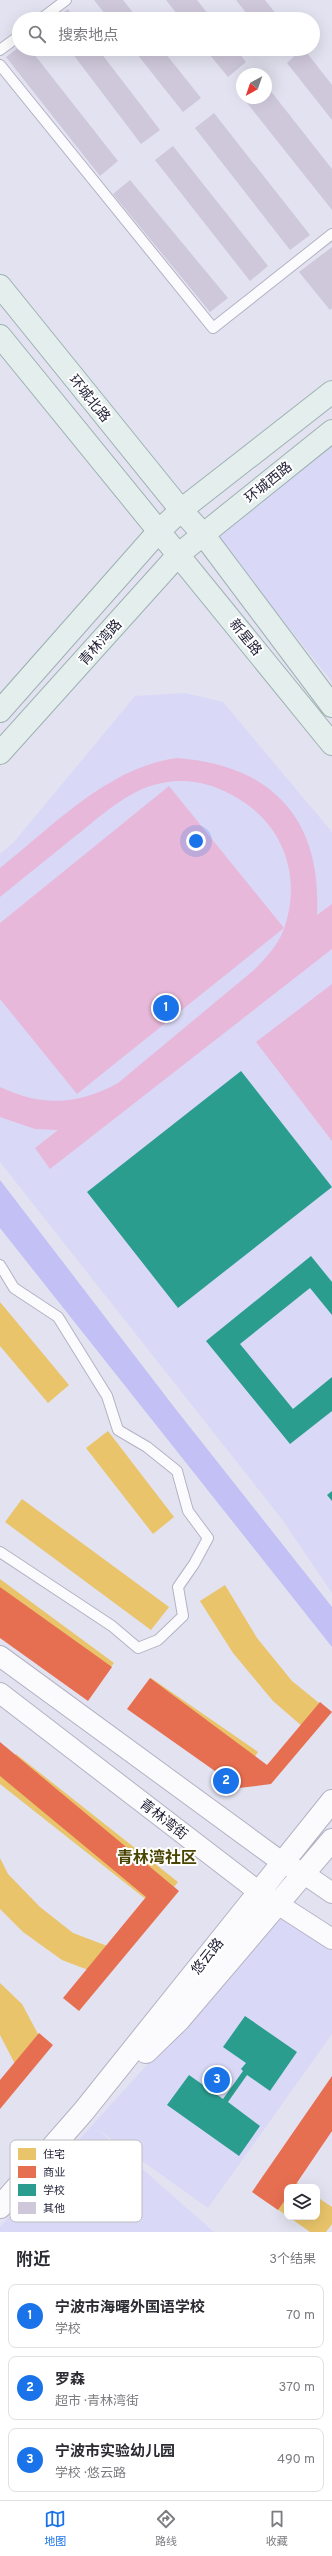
<!DOCTYPE html>
<html lang="zh">
<meta charset="utf-8">
<style>
body{margin:0;font-family:Overpass,"Noto Sans SC",sans-serif;background:#f7f7f7;color:#2b2b33}
.controls{position:absolute;right:12px;bottom:12px;display:grid;overflow:hidden;border-radius:8px;box-shadow:0 4px 16px #0002}
.controls button{width:36px;height:36px;display:grid;place-items:center;padding:0;border:0;border-bottom:1px solid #e1e1e2;background:#fff;color:#2b2b33;font:20px sans-serif}
.compass{position:absolute;left:236px;top:68px;width:36px;height:36px;border-radius:50%;background:#fff;box-shadow:0 4px 16px #0002;rotate:220deg}
.you{position:absolute;left:196px;top:841px;width:14px;height:14px;margin:-10px;border:3px solid #fff;border-radius:50%;background:#1a73e8;box-shadow:0 0 0 6px #1a73e833}
.badge{display:grid;place-items:center;width:26px;height:26px;border-radius:50%;background:#1a73e8;color:#fff;font-size:13px;font-weight:700}
.pin{position:absolute;translate:-50% -50%;border:2px solid #fff;box-shadow:0 1px 4px #0006}
.list{margin:0;padding:0;list-style:none}
h2{display:flex;justify-content:space-between;align-items:center;height:52px;margin:0;padding:0 16px;font-size:17px}
h2 small{font-size:13px;font-weight:400;color:#7c7c81}
.list li{display:grid;grid-template-columns:26px 1fr auto;gap:12px;align-items:center;box-sizing:border-box;height:64px;margin:0 8px 8px;padding:0 8px;border:1px solid #e1e1e2;border-radius:8px}
.list b{display:block;font-size:15px;white-space:nowrap}
.list p{margin:0;font-size:13px;white-space:nowrap;color:#7c7c81}
.list em{font-size:13px;font-style:normal;color:#7c7c81}
.icon{flex:none;width:22px;height:22px;fill:none;stroke:currentColor;stroke-width:2;stroke-linecap:round;stroke-linejoin:round}
.map{position:relative;flex:none;width:332px;height:2232px;overflow:hidden}
.search{position:absolute;background:#fff;box-shadow:0 4px 16px #0002;left:12px;right:12px;top:12px;height:44px;display:flex;align-items:center;gap:10px;box-sizing:border-box;padding:0 14px;border-radius:22px;color:#7c7c81;font-size:15px}
.sheet{height:268px;background:#fff}
nav{display:flex;justify-content:space-around;align-items:center;box-sizing:border-box;height:56px;border-top:1px solid #e1e1e2;background:#fff;font-size:11px;color:#7c7c81}
nav a{display:grid;justify-items:center;gap:2px}
nav .on{color:#1a73e8}
.map>svg:first-child{display:block}
</style>
<div class="map">
<svg width="332" height="2232" viewBox="0 0 332 2232">
<rect width="100%" height="100%" fill="#e2e2f0"/>
<path fill="#d9d9f7" d="M332,444V682L216,536Z
M185,693L223,702L332,832V1593L281,1518L0,1162V854L14,842L135,696Z
M280,1918L332,1951V2034L208,2208L97,2129L214,2232H0V2227Z"/>
<path fill="#e7b8d9" d="M177,758C272,765 322,819 317,915L332,904V949L50,1169L35,1148L58,1130L35,1129L0,1117V1087C43,1107 78,1105 118,1083L254,970C266,958 278,945 284,929C303,875 282,821 232,795C210,783 187,778 162,783C128,789 99,818 73,838C49,858 24,877 0,897V868C53,826 108,767 177,758Z
M169,786L284,928L77,1094L0,999V923Z
M332,984V1141L256,1042Z"/>
<path fill="#c2c0f4" d="M0,1180L174,1407L332,1607V1647L0,1228Z"/>
<path fill="#e9c46a" d="M0,1302L69,1385L48,1403L0,1346Z
M108,1431L174,1517L153,1534L86,1448Z
M22,1499L169,1607L151,1630L5,1522Z
M0,1579L114,1663L99,1683L0,1611Z
M225,1585L257,1638L292,1681L329,1711L310,1733L273,1701L233,1653L200,1601Z
M151,1678L258,1752L237,1782L130,1708Z
M16,1754L178,1882L157,1908L0,1784V1773Z
M0,1858L8,1874L40,1907L73,1933L110,1947L104,1976L62,1960L23,1932L0,1909Z
M0,1983L22,2004L46,2049L15,2064L0,2035Z
M278,2169L303,2187H287V2216L259,2196Z
M317,2197L332,2207V2224L326,2232H310L289,2217H317Z"/>
<path fill="#e76f51" d="M0,1587L112,1667L88,1701L0,1638Z
M150,1678L267,1765L320,1702L332,1712L271,1784L239,1788L127,1709Z
M0,1742L179,1891L79,2011L63,1998L146,1897L0,1776Z
M39,2033L53,2045L0,2109V2080Z
M332,2076V2131L294,2187H287V2197L278,2210L252,2192Z"/>
<path fill="#2a9d8f" d="M241,1071L332,1187L178,1308L87,1192Z
M311,1256L332,1282V1315L310,1288L240,1344L293,1409L332,1377V1411L290,1444L206,1341Z
M332,1491V1501L327,1495Z
M245,2016L297,2052L270,2091L247,2075L228,2102L260,2126L239,2156L167,2105L189,2075L223,2099L243,2071L241,2069L246,2063L223,2047Z"/>
<path fill="#cec8da" d="M94,0H123L138,19H109Z
M166,0H197L212,19H181Z
M236,0H265L280,19H251Z
M68,9L75,19H54Z
M19,47L30,49L118,161L100,176L6,57Z
M69,49H98L160,130L141,144Z
M133,49H162L201,98L183,112Z
M205,49H236L246,62L228,77Z
M302,49H304L332,85V120L287,63Z
M266,85L332,169V210L243,98H266Z
M214,113L310,235L290,250L195,128Z
M173,146L268,266L250,281L155,160Z
M130,180L228,298L210,312L113,194Z
M332,247V308L330,310L299,272Z"/>
<g fill="none" stroke-linecap="round" stroke-linejoin="round">
<defs>
<path id="service" d="M41,19L66,0
M0,50L19,36
M0,65L213,328L332,234
M0,1265L14,1288L58,1317L107,1396L118,1430L147,1447L177,1471L188,1511L208,1538L194,1564L178,1587L183,1616L158,1640L138,1648L112,1626L0,1552"/>
<path id="minor" d="M0,1656L283,1863L303,1873L332,1893
M0,1693L259,1892L332,1939"/>
<path id="tertiary" d="M146,2052L179,2020L332,1840
M0,2207L83,2112L332,1801"/>
<path id="primary" d="M0,286L181,510L203,534L332,706
M0,336L332,744
M0,711L158,532L181,510L332,392
M0,753L179,554L332,431"/>
</defs>
<use href="#service" stroke="#b3b2c4" stroke-width="12"/>
<use href="#minor" stroke="#b3b2c4" stroke-width="22"/>
<use href="#tertiary" stroke="#b3b2c4" stroke-width="24"/>
<use href="#primary" stroke="#9eb2b2" stroke-width="24"/>
<use href="#service" stroke="#fbfbfd" stroke-width="10"/>
<use href="#minor" stroke="#fbfbfd" stroke-width="20"/>
<use href="#tertiary" stroke="#fbfbfd" stroke-width="22"/>
<use href="#primary" stroke="#e4efed" stroke-width="22"/>
</g>
<g text-anchor="middle" stroke-width="4" stroke-linejoin="round" paint-order="stroke">
<g font-size="14" fill="#1f1e35" stroke="#fff">
<text transform="translate(90 398) rotate(51)" y="5">环城北路</text>
<text transform="translate(268 482) rotate(-39)" y="5">环城西路</text>
<text transform="translate(246 637) rotate(51)" y="5">新星路</text>
<text transform="translate(100 642) rotate(-48)" y="5">青林湾路</text>
<text transform="translate(164 1819) rotate(38)" y="5">青林湾街</text>
<text transform="translate(207 1956) rotate(-51)" y="5">悠云路</text>
</g>
<g font-size="16" font-weight="bold" fill="#494401" stroke="#fff">
<text x="157" y="1863">青林湾社区</text>
</g>
</g>
<rect x="10" y="2140" width="132" height="82" rx="6" fill="#fff" stroke="#bcbcc2" stroke-width="1"/>
<rect x="18" y="2148" width="18" height="12" fill="#e9c46a"/>
<rect x="18" y="2166" width="18" height="12" fill="#e76f51"/>
<rect x="18" y="2184" width="18" height="12" fill="#2a9d8f"/>
<rect x="18" y="2202" width="18" height="12" fill="#cec8da"/>
<g font-size="11" fill="#1f1e35">
<text x="43" y="2158">住宅</text>
<text x="43" y="2176">商业</text>
<text x="43" y="2194">学校</text>
<text x="43" y="2212">其他</text>
</g>
</svg>
<div class="controls">
<button><svg class="icon" aria-label="layers" viewBox="0 0 24 24"><path d="M12 4l9 5-9 5-9-5zM3 14l9 5 9-5"/></svg></button>
</div>
<svg class="compass" viewBox="-18 -18 36 36"><path d="M0-13l5 13h-10z" fill="#e53935"/><path d="M0 13l5-13h-10z" fill="#7c7c81"/></svg>
<div class="you"></div>
<div class="pin badge" style="left:166px;top:1008px">1</div>
<div class="pin badge" style="left:226px;top:1781px">2</div>
<div class="pin badge" style="left:217px;top:2080px">3</div>
<div class="search"><svg class="icon" aria-label="search" viewBox="0 0 24 24"><circle cx="10" cy="10" r="6"/><path d="M15 15l6 6"/></svg>搜索地点</div>
</div>
<section class="sheet">
<h2>附近<small>3个结果</small></h2>
<ul class="list">
<li><span class="badge">1</span><div><b>宁波市海曙外国语学校</b><p>学校</p></div><em>70 m</em></li>
<li><span class="badge">2</span><div><b>罗森</b><p>超市 · 青林湾街</p></div><em>370 m</em></li>
<li><span class="badge">3</span><div><b>宁波市实验幼儿园</b><p>学校 · 悠云路</p></div><em>490 m</em></li>
</ul>
</section>
<nav>
<a class="on"><svg class="icon" aria-label="map" viewBox="0 0 24 24"><path d="M3 6l6-2 6 2 6-2v14l-6 2-6-2-6 2zM9 4v14M15 6v14"/></svg>地图</a>
<a><svg class="icon" aria-label="directions" viewBox="0 0 24 24"><path d="M12 3l9 9-9 9-9-9zM9 14v-3h6M13 9l2 2-2 2"/></svg>路线</a>
<a><svg class="icon" aria-label="saved" viewBox="0 0 24 24"><path d="M7 4h10v16l-5-4-5 4z"/></svg>收藏</a>
</nav>
